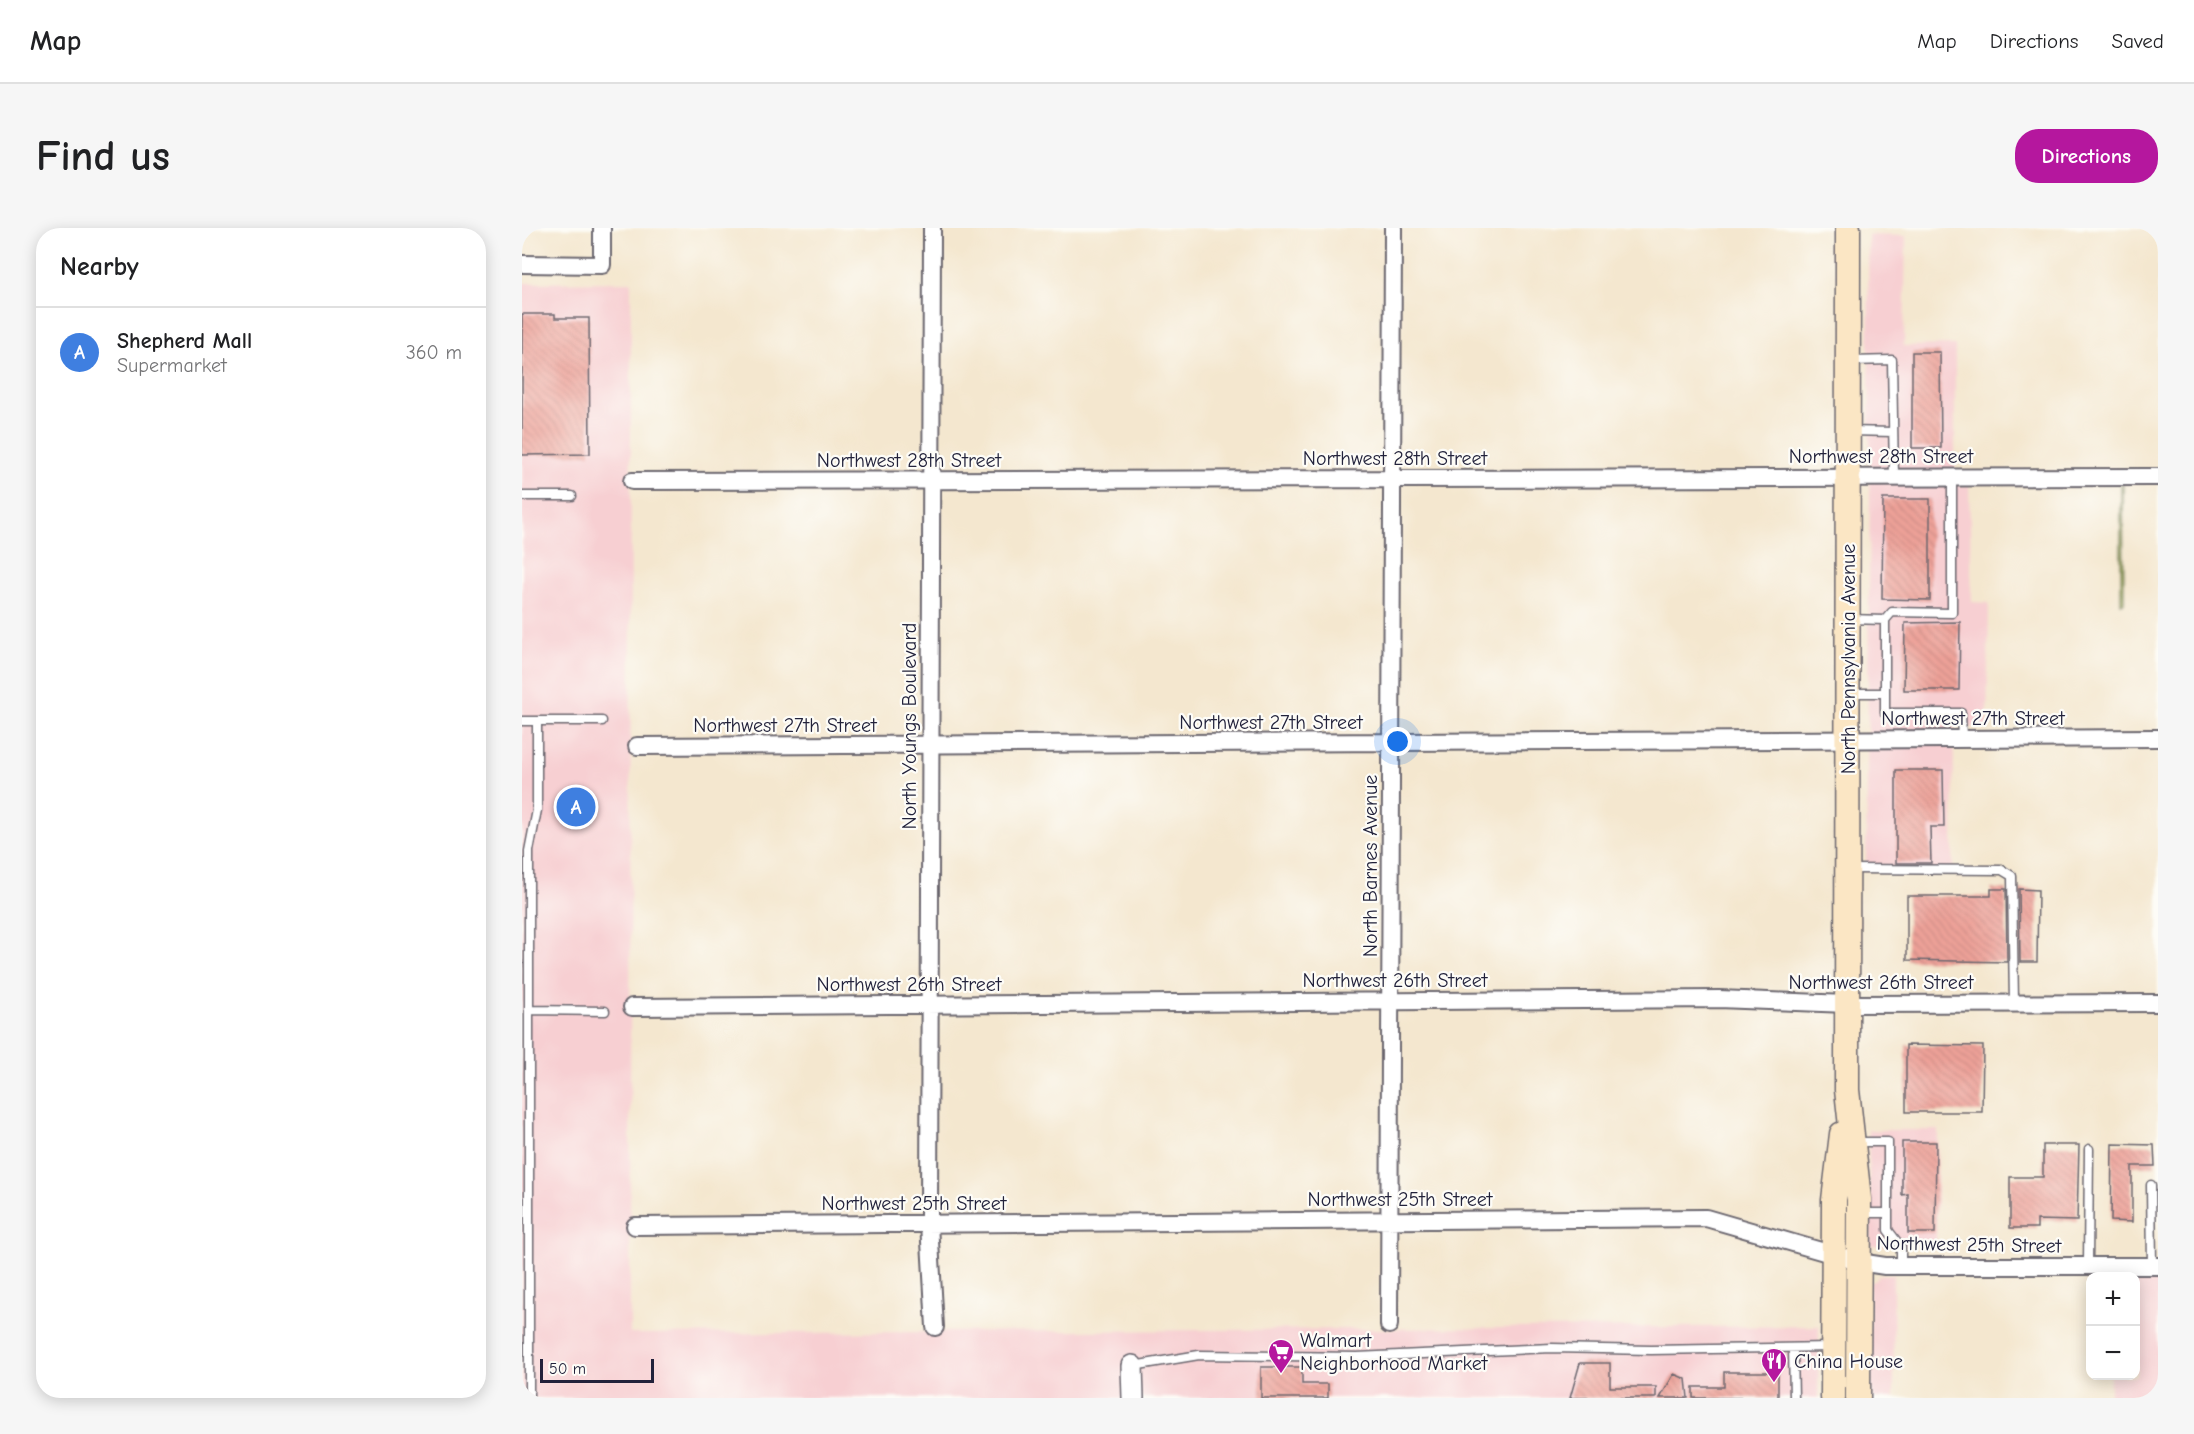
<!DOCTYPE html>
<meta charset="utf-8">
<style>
body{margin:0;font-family:"Comic Neue",sans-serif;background:#f6f6f6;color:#202124}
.controls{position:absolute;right:18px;bottom:18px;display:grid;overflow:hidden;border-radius:12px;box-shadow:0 3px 15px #0003}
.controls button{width:54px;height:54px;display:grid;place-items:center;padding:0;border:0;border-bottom:2px solid #e0e0e0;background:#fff;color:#202124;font:30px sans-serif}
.scale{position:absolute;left:18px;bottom:15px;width:114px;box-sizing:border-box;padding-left:6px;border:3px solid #22223b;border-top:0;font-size:16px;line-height:21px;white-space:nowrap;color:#22223b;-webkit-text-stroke:4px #fdfcf7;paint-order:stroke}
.you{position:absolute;left:876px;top:514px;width:21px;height:21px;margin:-15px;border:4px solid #fff;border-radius:50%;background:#1a73e8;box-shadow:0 0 0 9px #1a73e833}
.badge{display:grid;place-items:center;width:39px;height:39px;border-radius:50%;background:#b5179e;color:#fff;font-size:20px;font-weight:700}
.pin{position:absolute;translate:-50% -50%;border:3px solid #fff;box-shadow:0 2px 6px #0006}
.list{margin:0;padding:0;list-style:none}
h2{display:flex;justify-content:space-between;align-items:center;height:78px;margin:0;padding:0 24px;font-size:26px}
h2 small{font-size:20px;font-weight:400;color:#757577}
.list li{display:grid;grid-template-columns:39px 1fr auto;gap:18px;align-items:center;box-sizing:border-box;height:90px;padding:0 24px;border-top:2px solid #e0e0e0}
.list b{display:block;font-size:22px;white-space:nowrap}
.list p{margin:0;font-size:20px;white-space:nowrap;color:#757577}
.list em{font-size:20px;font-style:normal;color:#757577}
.map{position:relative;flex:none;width:1636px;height:1170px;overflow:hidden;border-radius:24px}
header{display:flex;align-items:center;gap:36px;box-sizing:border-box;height:84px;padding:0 30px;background:#fff;border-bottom:2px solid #e0e0e0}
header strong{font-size:28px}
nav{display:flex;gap:33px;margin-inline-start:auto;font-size:21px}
.intro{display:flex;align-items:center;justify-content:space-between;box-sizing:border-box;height:144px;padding:0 36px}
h1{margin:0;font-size:42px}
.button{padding:15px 27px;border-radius:24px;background:#b5179e;color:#fff;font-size:21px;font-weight:700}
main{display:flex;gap:36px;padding:0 36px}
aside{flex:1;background:#fff;border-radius:24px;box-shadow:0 3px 15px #0003}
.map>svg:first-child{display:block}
</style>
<header>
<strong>Map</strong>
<nav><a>Map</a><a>Directions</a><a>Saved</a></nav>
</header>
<div class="intro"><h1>Find us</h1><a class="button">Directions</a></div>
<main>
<aside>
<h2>Nearby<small></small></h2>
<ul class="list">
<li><span class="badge" style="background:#3f7fe0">A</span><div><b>Shepherd Mall</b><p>Supermarket</p></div><em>360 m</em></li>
</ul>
</aside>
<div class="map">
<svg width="1636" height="1170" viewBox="0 0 1636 1170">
<defs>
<pattern id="park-dots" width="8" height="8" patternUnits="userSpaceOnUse" patternTransform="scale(1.5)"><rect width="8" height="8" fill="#adbe61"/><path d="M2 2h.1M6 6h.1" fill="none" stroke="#8c9a51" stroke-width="1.8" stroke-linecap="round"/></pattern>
<pattern id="building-back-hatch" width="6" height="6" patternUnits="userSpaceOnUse" patternTransform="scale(1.5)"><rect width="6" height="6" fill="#eda198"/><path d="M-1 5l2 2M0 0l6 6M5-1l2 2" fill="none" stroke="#cb8a84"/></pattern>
</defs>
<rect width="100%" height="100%" fill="#fdfcf7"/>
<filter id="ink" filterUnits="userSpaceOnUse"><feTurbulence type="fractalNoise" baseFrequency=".0167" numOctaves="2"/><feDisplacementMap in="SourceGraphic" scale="12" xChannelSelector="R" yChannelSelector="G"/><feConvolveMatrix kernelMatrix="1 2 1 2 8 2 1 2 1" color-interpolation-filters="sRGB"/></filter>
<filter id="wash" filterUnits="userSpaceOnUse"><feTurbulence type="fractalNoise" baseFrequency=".008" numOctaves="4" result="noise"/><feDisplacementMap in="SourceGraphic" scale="24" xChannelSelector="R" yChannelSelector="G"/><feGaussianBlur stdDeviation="1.35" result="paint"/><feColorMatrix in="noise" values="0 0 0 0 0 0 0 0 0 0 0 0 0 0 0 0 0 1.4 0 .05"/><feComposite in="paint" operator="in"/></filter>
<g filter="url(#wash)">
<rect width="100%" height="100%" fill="#f4e7cf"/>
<path fill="#f7cfd2" d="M1346,7L1384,8L1382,118L1433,117V257H1447L1450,374L1467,375L1465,499H1432L1431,643L1344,642L1348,262Z
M109,54L108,1106L1297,1098L1296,1170H0V55Z
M1346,902H1416L1414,1017L1349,1018Z
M1371,1046L1372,1170H1350L1347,1056L1358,1047Z
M1636,1047V1168L1588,1169V1148H1614V1048H1588Z"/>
<path fill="url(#park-dots)" stroke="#68704e" stroke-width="1.5" d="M1599,256H1601L1602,374L1599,375Z"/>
<g id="blocks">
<path fill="url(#building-back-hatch)" d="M0,86H33V90H67L68,226L0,227Z
M1390,124H1418L1419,220H1390Z
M1361,271H1408V372L1360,371Z
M1438,394L1437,462H1382L1383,395Z
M1374,542H1421L1422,599H1408L1409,635H1374Z
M1469,661H1484L1485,734L1385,732V668H1469Z
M1497,661L1516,662L1515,734H1498Z
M1384,817L1461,818L1460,884H1384Z
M1380,914H1414L1413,1005H1386V966L1380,967Z
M1590,916L1632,917L1633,938H1610V994L1589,993Z
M1521,917H1557L1555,993L1515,992V1000H1488V949H1521Z
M1058,1135H1088V1159H1134V1170H1048Z
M739,1139H780V1156H806V1170H739Z
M1202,1144H1256V1170H1171V1159H1202Z
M1152,1146L1164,1151L1166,1170H1138Z"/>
</g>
</g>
<g filter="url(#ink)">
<use href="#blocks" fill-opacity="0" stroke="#6c676f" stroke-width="1.5"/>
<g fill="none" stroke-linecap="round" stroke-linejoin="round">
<defs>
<path id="service" d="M1329,133L1370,132L1372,249
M1327,203L1371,204
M0,268H50
M1326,391L1363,392L1370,384L1430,385V249
M1363,392V485H1439L1440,511
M1326,465H1363
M0,493H15V582L7,623V1170
M15,493H80
M1327,641L1480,642L1490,648L1492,775
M7,782L83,783
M1331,914H1366V985H1337
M1629,957L1630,1038
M1366,985V1002L1379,1019V1038
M1566,1038L1567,921
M1271,1120L1272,1170
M611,1138L677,1127L835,1129L1030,1120L1129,1122L1308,1119"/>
<path id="minor" d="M410,0L407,996L413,1099
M0,36L80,37V0
M110,253L1636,249
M115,518L1636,510
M110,779L1197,771L1325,776L1636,775
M113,998L1184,990L1337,1034L1363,1038H1636
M867,1097L871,0"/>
<path id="tertiary" d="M610,1138L611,1170"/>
<path id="secondary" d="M1326,0L1325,862L1337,971L1336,1170
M1311,1170L1312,972L1320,906"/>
</defs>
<use href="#service" stroke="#6c676f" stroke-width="11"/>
<use href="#minor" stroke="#6c676f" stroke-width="20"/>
<use href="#tertiary" stroke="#6c676f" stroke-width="24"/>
<use href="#secondary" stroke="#6c676f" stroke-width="27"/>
<use href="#service" stroke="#fff" stroke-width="8"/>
<use href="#minor" stroke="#fff" stroke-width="16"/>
<use href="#tertiary" stroke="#fff" stroke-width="21"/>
<use href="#secondary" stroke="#fbe6c4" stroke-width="24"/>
</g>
</g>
<defs>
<symbol id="supermarket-pin" viewBox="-11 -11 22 30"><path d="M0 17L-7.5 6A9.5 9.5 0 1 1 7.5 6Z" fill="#b5179e" stroke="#fdfcf7"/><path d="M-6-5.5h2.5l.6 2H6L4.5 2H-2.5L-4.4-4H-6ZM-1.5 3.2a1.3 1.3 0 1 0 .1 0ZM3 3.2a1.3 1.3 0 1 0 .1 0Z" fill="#fff"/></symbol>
<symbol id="restaurant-pin" viewBox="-11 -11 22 30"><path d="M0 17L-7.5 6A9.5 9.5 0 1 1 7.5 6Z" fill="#b5179e" stroke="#fdfcf7"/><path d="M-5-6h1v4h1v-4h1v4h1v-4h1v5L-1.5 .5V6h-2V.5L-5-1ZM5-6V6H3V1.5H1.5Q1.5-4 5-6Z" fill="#fff"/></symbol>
</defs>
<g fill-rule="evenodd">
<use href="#supermarket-pin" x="744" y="1109" width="30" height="40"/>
<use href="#restaurant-pin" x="1237" y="1118" width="30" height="40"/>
</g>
<g text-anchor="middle" stroke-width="4.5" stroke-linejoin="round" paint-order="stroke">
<g font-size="20" fill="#22223b" stroke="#fdfcf7">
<text x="1359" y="235">Northwest 28th Street</text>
<text x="873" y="237">Northwest 28th Street</text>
<text x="387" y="239">Northwest 28th Street</text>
<text transform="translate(1326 431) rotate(-90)" y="7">North Pennsylvania Avenue</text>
<text x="1451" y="497">Northwest 27th Street</text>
<text x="749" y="501">Northwest 27th Street</text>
<text x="263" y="504">Northwest 27th Street</text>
<text transform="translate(387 498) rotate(-90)" y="7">North Youngs Boulevard</text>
<text transform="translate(848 638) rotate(-90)" y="7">North Barnes Avenue</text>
<text x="873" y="759">Northwest 26th Street</text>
<text x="1359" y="761">Northwest 26th Street</text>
<text x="387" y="763">Northwest 26th Street</text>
<text x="878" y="978">Northwest 25th Street</text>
<text x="392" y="982">Northwest 25th Street</text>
<text transform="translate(1447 1016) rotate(1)" y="7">Northwest 25th Street</text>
</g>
<g font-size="20" fill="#22223b" stroke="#fdfcf7" text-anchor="start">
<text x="778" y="1119">Walmart<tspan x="778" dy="23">Neighborhood Market</tspan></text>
<text x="1272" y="1140">China House</text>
</g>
</g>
</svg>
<div class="controls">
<button>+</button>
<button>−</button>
</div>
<div class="scale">50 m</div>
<div class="you"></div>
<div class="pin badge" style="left:54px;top:579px;background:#3f7fe0">A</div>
</div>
</main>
